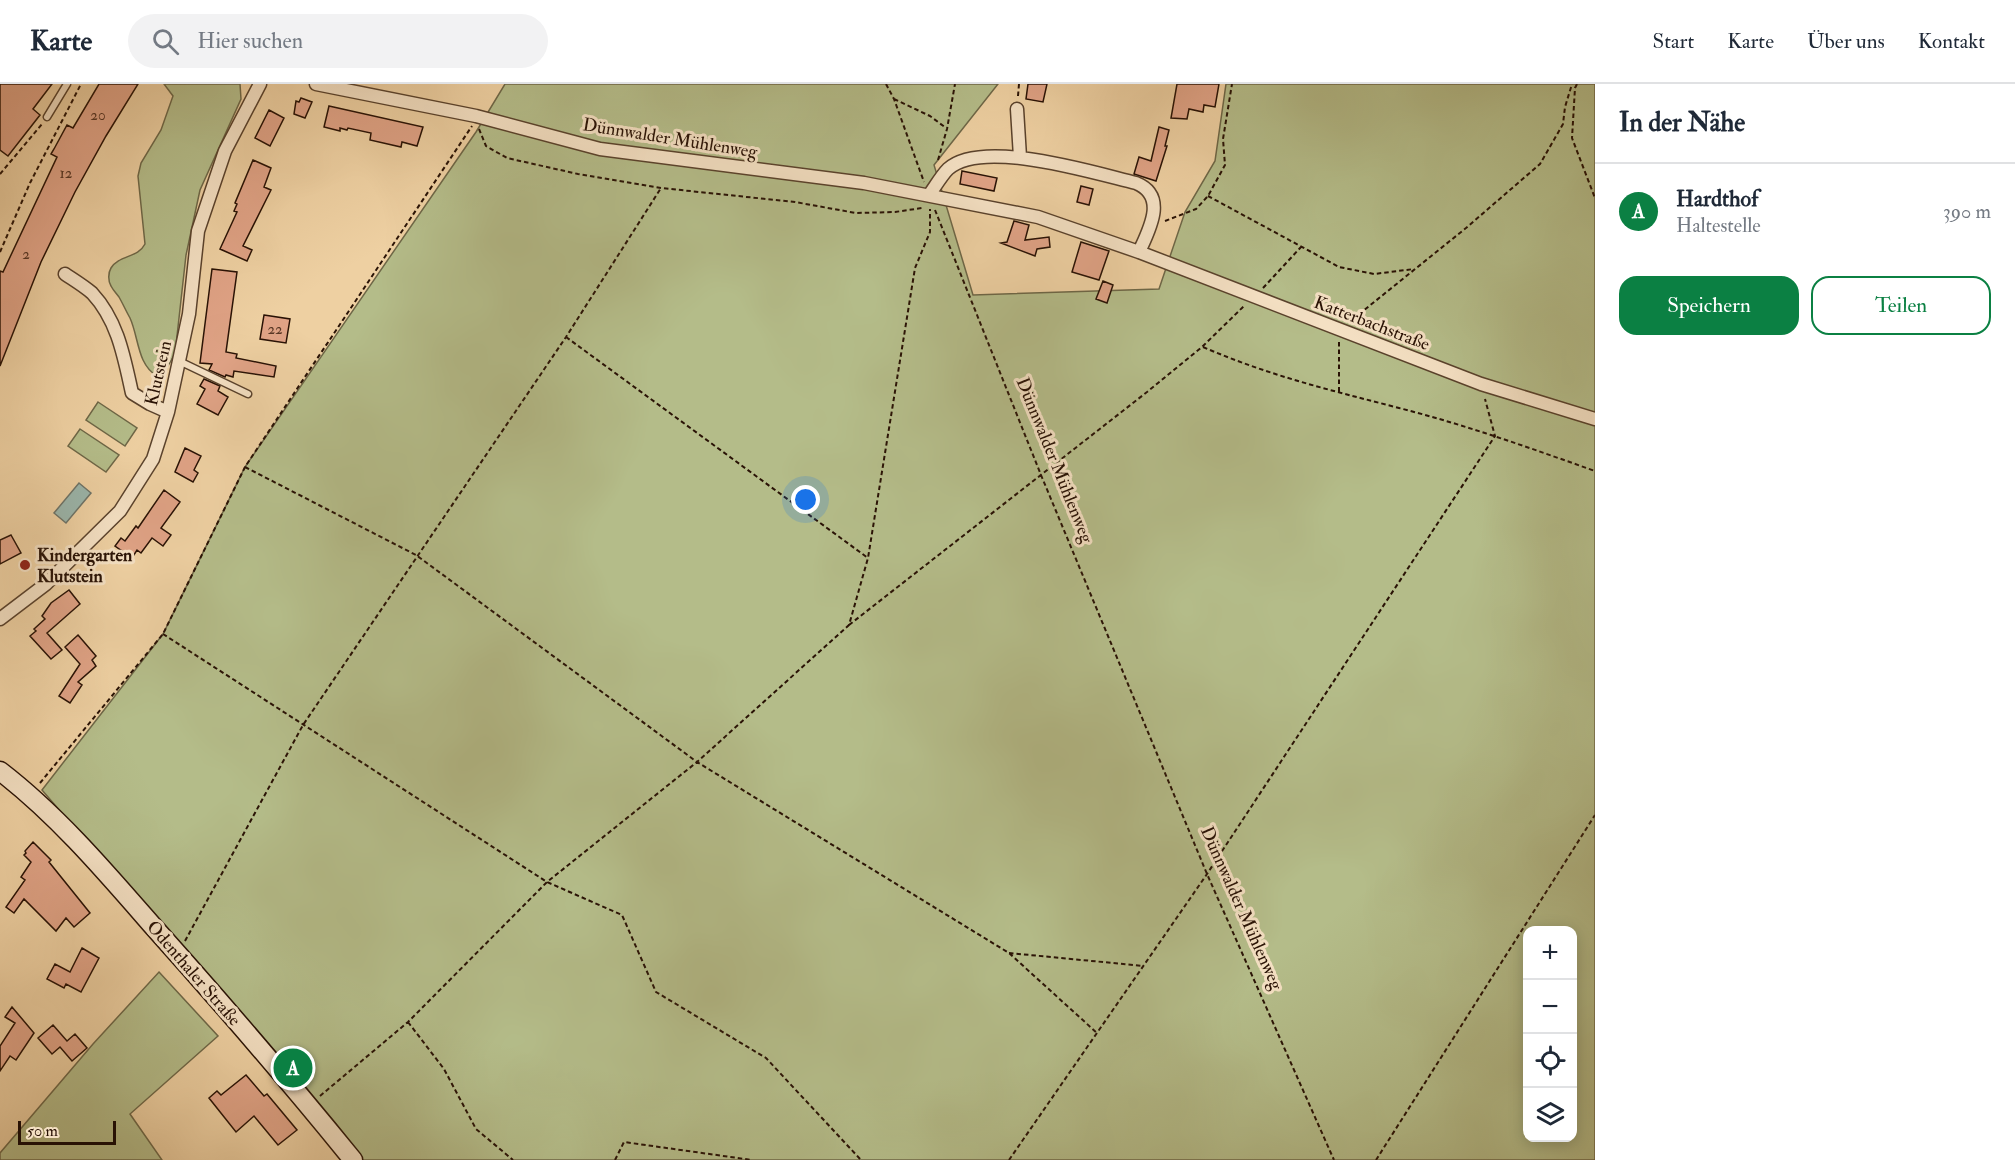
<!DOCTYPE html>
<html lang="de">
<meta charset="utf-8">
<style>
body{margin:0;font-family:"IM FELL Double Pica",serif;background:#f2f2f3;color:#1f2937}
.controls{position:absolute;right:18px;bottom:18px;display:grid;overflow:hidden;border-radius:12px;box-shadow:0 3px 15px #0003}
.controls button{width:54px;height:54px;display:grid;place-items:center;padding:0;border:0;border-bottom:2px solid #e0e1e3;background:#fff;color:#1f2937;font:30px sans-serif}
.scale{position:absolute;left:18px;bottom:15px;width:98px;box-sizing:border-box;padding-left:6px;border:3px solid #291205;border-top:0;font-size:16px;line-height:21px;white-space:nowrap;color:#291205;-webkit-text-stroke:4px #f4e0c3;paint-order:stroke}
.you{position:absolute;left:806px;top:416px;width:21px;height:21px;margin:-15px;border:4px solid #fff;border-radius:50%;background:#1a73e8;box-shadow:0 0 0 9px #1a73e833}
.badge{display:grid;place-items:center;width:39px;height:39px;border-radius:50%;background:#0b8043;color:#fff;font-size:20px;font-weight:700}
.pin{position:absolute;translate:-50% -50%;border:3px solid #fff;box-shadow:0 2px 6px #0006}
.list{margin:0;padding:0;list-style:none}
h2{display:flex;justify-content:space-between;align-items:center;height:78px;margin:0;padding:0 24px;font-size:26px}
h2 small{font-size:20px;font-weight:400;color:#747a83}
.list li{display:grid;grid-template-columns:39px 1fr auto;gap:18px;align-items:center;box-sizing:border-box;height:96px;padding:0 24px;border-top:2px solid #e0e1e3}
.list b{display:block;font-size:22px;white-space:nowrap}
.list p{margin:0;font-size:20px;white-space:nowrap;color:#747a83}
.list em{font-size:20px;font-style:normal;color:#747a83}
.actions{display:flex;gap:12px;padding:18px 24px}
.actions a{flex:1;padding:14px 0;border:2px solid #0b8043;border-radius:18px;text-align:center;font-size:21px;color:#0b8043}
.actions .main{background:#0b8043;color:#fff}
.icon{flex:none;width:33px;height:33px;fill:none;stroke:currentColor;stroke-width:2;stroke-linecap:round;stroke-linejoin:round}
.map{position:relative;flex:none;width:1595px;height:1076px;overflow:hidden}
header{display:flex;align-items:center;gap:36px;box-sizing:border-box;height:84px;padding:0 30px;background:#fff;border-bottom:2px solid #e0e1e3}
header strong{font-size:28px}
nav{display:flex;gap:33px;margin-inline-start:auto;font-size:21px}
.search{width:420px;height:54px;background:#f2f2f3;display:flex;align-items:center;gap:15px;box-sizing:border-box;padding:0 21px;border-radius:33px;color:#747a83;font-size:22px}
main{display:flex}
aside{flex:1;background:#fff}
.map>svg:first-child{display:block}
</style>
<header>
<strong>Karte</strong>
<div class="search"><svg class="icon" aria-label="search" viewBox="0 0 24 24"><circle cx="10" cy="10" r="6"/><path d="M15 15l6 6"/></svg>Hier suchen</div>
<nav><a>Start</a><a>Karte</a><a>Über uns</a><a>Kontakt</a></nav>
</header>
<main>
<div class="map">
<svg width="1595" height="1076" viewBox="0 0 1595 1076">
<rect width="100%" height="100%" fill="#eed0a2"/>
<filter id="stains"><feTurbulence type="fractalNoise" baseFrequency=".00333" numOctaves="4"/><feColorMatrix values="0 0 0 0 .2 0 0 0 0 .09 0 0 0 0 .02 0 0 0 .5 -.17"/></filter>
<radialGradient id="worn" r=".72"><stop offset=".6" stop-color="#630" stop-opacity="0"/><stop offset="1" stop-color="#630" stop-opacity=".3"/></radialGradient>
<path fill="#b4bc89" stroke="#6e6747" stroke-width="1.5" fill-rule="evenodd" d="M164,0H240L241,15L200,106L186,171L175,270L163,290L157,292C137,280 139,254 130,234C126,227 123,220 119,213C116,209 113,206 111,202C108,197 108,189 111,184C119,171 138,174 145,160L138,92L141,79L161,46L173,12Z
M505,0H998L934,81L973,211L1159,205L1185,128L1215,77L1226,0H1595V1076H361L42,706L163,550L245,383L476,48ZM1528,846H1572V1054H1528Z
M98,318L137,344L125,362L86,336Z
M80,345L119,371L106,388L68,362Z
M159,888L218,952L130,1030L162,1076H0V1069L93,960Z"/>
<path fill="#9bb6ac" stroke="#6d7469" stroke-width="1.5" d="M79,399L91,409L66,439L54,429Z"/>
<path fill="#e0a386" stroke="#291205" stroke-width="1.5" d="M0,0H52L33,25L40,31L8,72L0,66Z
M99,0H138L106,52L75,108L41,178L0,282V187L3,188L57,73L51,70L54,65L67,41L73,44Z
M1028,0H1047L1043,18L1026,15Z
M1177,0H1219L1215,23L1204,21L1203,28L1189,25L1187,35L1171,34Z
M301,14L312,18L305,34L294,30L296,17L299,18Z
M329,22L423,43L417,62L402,58L401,63L370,56L371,49L348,44L347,46L340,44V47L324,43Z
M269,26L284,34L270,62L255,54Z
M1159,43L1169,46L1165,62H1167L1156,97L1134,90L1139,73L1151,77Z
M253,76L271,84L264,103L271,106L243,162L252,166L247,177L220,165L237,128L234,127L237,120L235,119Z
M962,87L997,94L994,107L960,100Z
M1081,102L1093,105L1089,121L1077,118Z
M1014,137L1029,141L1025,156L1049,153L1050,163L1037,165L1035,172L1001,159L1007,158Z
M1081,158L1109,167L1099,196L1072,188Z
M212,185L237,188L226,268L237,270L236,274L276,282L274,293L234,287L233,293L226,291L225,293L209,286L212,280L200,279Z
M1103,197L1113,201L1107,219L1096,215Z
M264,231L290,235L286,259L260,255Z
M204,295L220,302L218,307L228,313L218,331L197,320L205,305L200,302Z
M185,364L201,372L194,386L198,389L193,398L175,388Z
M164,406L180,418L161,444L171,451L163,462L152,454L141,469L137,466L132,474L115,462L121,454L125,457L136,442L138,444Z
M11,451L21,469L0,480V456Z
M69,506L80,520L47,549L62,566L51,575L30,552L36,547L34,545L45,535L42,532L51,519Z
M78,551L96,572L92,576L96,582L78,598L82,601L70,619L59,612L80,580L65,563Z
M33,758L51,776L49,778L90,829L74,843L66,834L56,847L24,815L14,829L6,823L25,796L21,793L31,778L24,771L26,769L25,767Z
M82,864L99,874L81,908L66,900L64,904L47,895L55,880L70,888Z
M12,923L34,949L16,976L10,972L0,987V962L15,939L5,933Z
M53,941L67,957L75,950L87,964L72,977L60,963L52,970L38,954Z
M246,991L264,1012L267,1010L297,1046L278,1061L254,1032L236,1048L209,1014L217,1007L221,1011Z"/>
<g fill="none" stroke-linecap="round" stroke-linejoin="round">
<defs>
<path id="lane" d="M47,33L67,0
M179,277L248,310"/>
<path id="street" d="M316,0L476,32L600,65L864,99L1038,133L1139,168L1481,300L1595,335
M1017,25L1020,73
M929,111C935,103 941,92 948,85C982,54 1094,89 1136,99C1168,112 1149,146 1139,168
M65,190C74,196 84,202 92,209C118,237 124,273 132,309L150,320L168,328
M0,535L46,500L120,427L153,375L168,328L189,230L198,147L225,67L260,0"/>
<path id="secondary" d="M0,687C56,730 104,786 151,840C220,917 288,996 353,1076"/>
</defs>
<use href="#lane" stroke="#5a422c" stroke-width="9"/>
<use href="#street" stroke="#5a422c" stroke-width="15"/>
<use href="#secondary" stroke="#291205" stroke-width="21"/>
<path stroke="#291205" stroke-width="2" stroke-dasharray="4.5 3" stroke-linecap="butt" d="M886,0L894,15L924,98
M1577,0L1575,4L1572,54L1595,114
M1018,12L1019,0
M894,15L930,32L946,44
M479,45L486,62L507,74L578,90L661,104L795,118L856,129L895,128L922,124
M938,76L947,45L955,0
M0,90L42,40
M1208,112L1339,183L1374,190L1414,185
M935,126L1041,391L1207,790L1334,1076
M1165,137L1196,125L1208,112L1225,81L1223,55L1232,0
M0,168L30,99L81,0
M1263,204L1301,163
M1359,239L1363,227L1466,144L1540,80L1563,40L1565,23L1572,0
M566,253L868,474
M1339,258V310
M1203,263C1270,292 1330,306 1399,324C1466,341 1530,364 1595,387
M245,383L416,471L697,678L1009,869L1097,949
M849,541L1147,308L1202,263L1244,222
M163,550L547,798L622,831L656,908L766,974L861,1076
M40,699L163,550L245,383L472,42
M185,857L303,641L566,253L661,104
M1009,869L1144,882
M408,938L444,985L476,1045L513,1076
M320,1012L408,938L547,798L697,678L849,541L868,474L915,184L930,148V125
M615,1076L624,1058L752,1076
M1009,1076L1207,790L1495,352L1485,315
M1376,1076L1595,731"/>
<use href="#lane" stroke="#f4e0c3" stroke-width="6"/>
<use href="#street" stroke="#f4e0c3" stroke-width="12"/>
<use href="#secondary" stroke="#f4e0c3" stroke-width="18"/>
</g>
<circle fill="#8f2418" stroke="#f4e0c3" stroke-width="2" cx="25" cy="481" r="6"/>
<g text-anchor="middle" stroke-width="6" stroke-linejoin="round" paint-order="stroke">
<g font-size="15" fill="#573625">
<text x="98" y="36">20</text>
<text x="66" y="94">12</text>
<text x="26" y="175">2</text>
<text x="275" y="250">22</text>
</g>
<g font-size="18" fill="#291205" stroke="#f4e0c3">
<text transform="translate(670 54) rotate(9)" y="6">Dünnwalder Mühlenweg</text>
<text transform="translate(1372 239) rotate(21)" y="6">Katterbachstraße</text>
<text transform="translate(158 289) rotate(-77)" y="6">Klutstein</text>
<text transform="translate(1055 376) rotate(68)" y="6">Dünnwalder Mühlenweg</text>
<text transform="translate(1242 824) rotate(66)" y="6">Dünnwalder Mühlenweg</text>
<text transform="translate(194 889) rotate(49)" y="6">Odenthaler Straße</text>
</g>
<g font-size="18" font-weight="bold" fill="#291205" stroke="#f4e0c3" text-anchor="start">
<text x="37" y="477">Kindergarten<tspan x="37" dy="21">Klutstein</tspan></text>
</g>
</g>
<rect width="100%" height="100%" filter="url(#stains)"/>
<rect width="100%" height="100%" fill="url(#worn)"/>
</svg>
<div class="controls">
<button>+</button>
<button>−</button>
<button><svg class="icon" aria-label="locate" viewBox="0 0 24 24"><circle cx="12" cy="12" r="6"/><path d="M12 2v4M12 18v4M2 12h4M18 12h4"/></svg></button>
<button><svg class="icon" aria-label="layers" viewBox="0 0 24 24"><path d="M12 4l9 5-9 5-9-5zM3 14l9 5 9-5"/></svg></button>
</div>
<div class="scale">50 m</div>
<div class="you"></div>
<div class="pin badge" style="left:293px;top:984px">A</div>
</div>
<aside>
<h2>In der Nähe<small></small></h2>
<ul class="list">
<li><span class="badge">A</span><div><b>Hardthof</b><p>Haltestelle</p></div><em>390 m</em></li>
</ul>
<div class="actions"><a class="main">Speichern</a><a>Teilen</a></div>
</aside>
</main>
